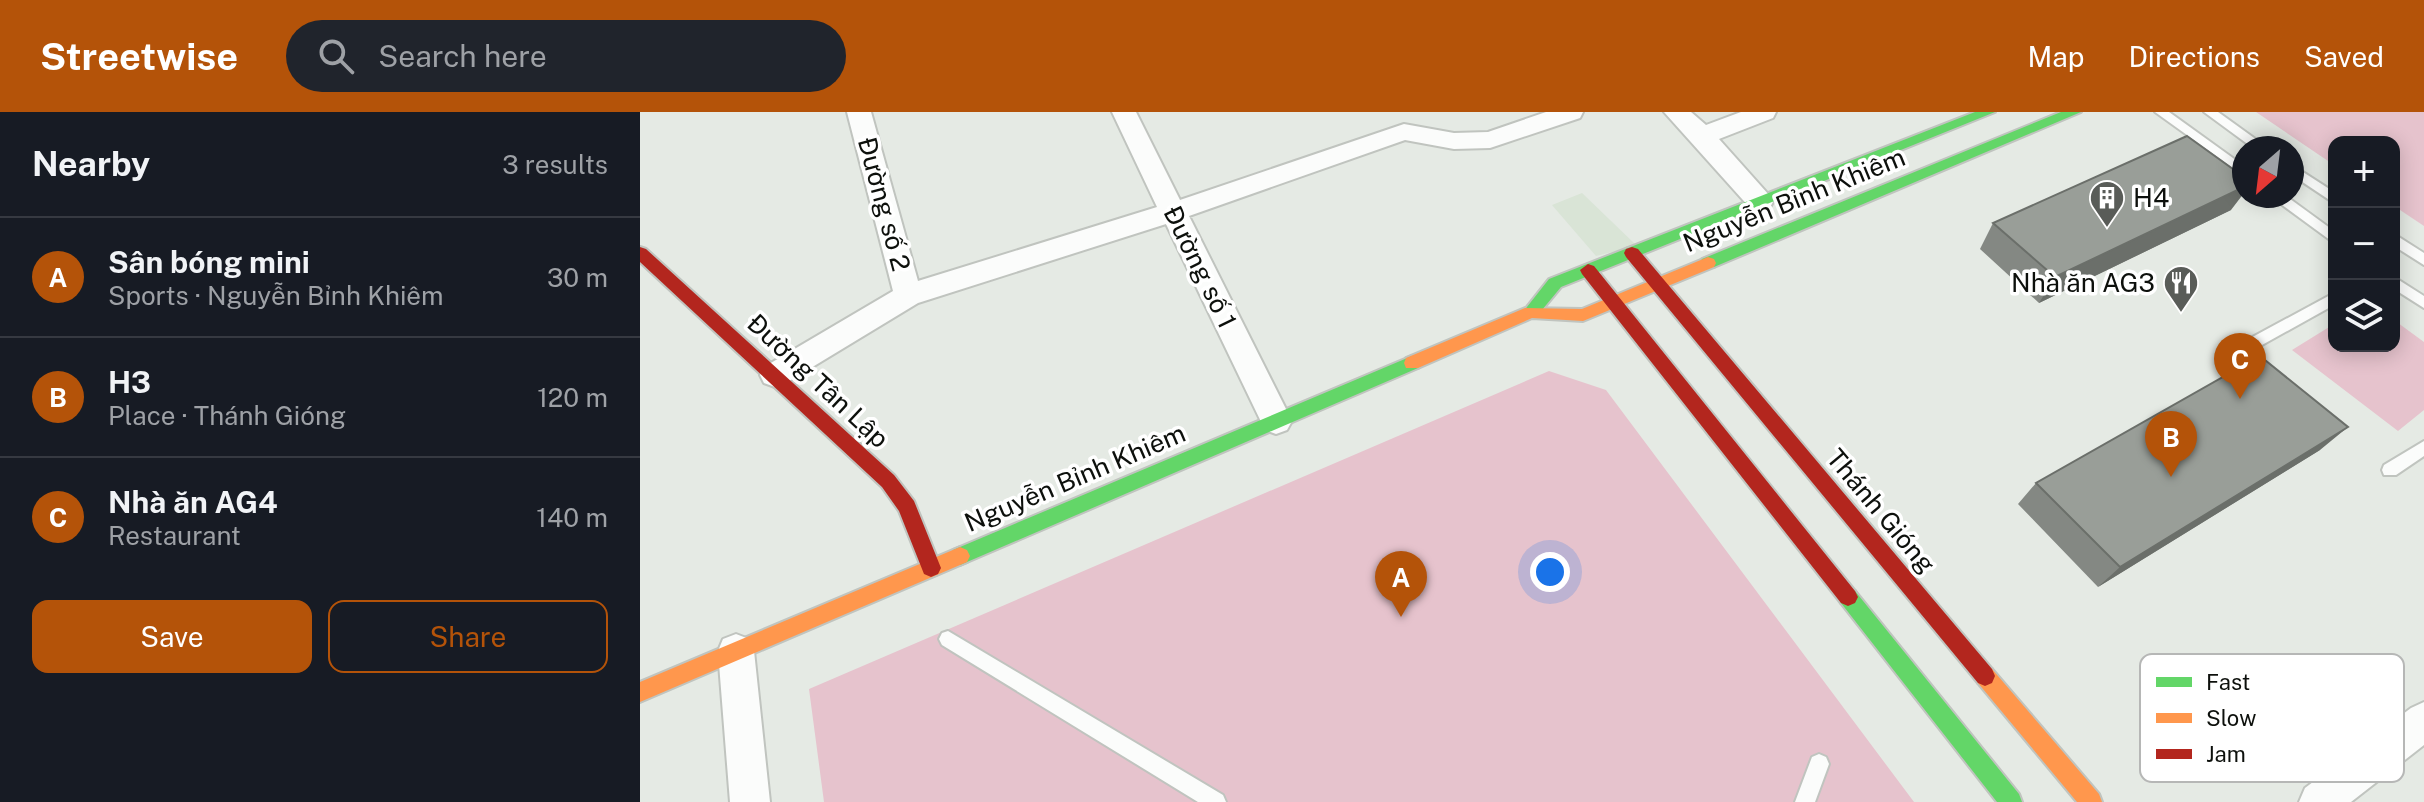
<!DOCTYPE html>
<meta charset="utf-8">
<style>
body{margin:0;font-family:"Public Sans",sans-serif;background:#20242c;color:#f1f3f6}
.controls{position:absolute;right:24px;top:24px;display:grid;overflow:hidden;border-radius:16px;box-shadow:0 4px 20px #0003}
.controls button{width:72px;height:72px;display:grid;place-items:center;padding:0;border:0;border-bottom:2px solid #363941;background:#171b24;color:#f1f3f6;font:40px sans-serif}
.compass{position:absolute;left:1592px;top:24px;width:72px;height:72px;border-radius:50%;background:#171b24;box-shadow:0 4px 20px #0003;rotate:208deg}
.you{position:absolute;left:910px;top:460px;width:28px;height:28px;margin:-20px;border:6px solid #fff;border-radius:50%;background:#1a73e8;box-shadow:0 0 0 12px #1a73e833}
.badge{display:grid;place-items:center;width:52px;height:52px;border-radius:50%;background:#b45309;color:#fff;font-size:26px;font-weight:700}
.pin{position:absolute;translate:-50% -66px;filter:drop-shadow(0 2px 4px #0008)}
.pin::after{content:'';position:absolute;top:42px;width:28px;height:24px;background:inherit;clip-path:polygon(0 0,100% 0,50% 100%)}
.list{margin:0;padding:0;list-style:none}
h2{display:flex;justify-content:space-between;align-items:center;height:104px;margin:0;padding:0 32px;font-size:34px}
h2 small{font-size:26px;font-weight:400;color:#9ea1a6}
.list li{display:grid;grid-template-columns:52px 1fr auto;gap:24px;align-items:center;box-sizing:border-box;height:120px;padding:0 32px;border-top:2px solid #363941}
.list b{display:block;font-size:30px;white-space:nowrap}
.list p{margin:0;font-size:26px;white-space:nowrap;color:#9ea1a6}
.list em{font-size:26px;font-style:normal;color:#9ea1a6}
.actions{display:flex;gap:16px;padding:24px 32px}
.actions a{flex:1;padding:18px 0;border:2px solid #b45309;border-radius:16px;text-align:center;font-size:28px;color:#b45309}
.actions .main{background:#b45309;color:#fff}
.icon{flex:none;width:44px;height:44px;fill:none;stroke:currentColor;stroke-width:2;stroke-linecap:round;stroke-linejoin:round}
.map{position:relative;flex:none;width:1784px;height:690px;overflow:hidden}
header{display:flex;align-items:center;gap:48px;box-sizing:border-box;height:112px;padding:0 40px;background:#b45309;color:#fff}
header strong{font-size:38px}
nav{display:flex;gap:44px;margin-inline-start:auto;font-size:28px}
.search{width:560px;height:72px;background:#20242c;display:flex;align-items:center;gap:20px;box-sizing:border-box;padding:0 28px;border-radius:44px;color:#9ea1a6;font-size:30px}
main{display:flex}
aside{flex:1;background:#171b24}
.map>svg:first-child{display:block}
</style>
<header>
<strong>Streetwise</strong>
<div class="search"><svg class="icon" aria-label="search" viewBox="0 0 24 24"><circle cx="10" cy="10" r="6"/><path d="M15 15l6 6"/></svg>Search here</div>
<nav><a>Map</a><a>Directions</a><a>Saved</a></nav>
</header>
<main>
<aside>
<h2>Nearby<small>3 results</small></h2>
<ul class="list">
<li><span class="badge">A</span><div><b>Sân bóng mini</b><p>Sports · Nguyễn Bỉnh Khiêm</p></div><em>30 m</em></li>
<li><span class="badge">B</span><div><b>H3</b><p>Place · Thánh Gióng</p></div><em>120 m</em></li>
<li><span class="badge">C</span><div><b>Nhà ăn AG4</b><p>Restaurant</p></div><em>140 m</em></li>
</ul>
<div class="actions"><a class="main">Save</a><a>Share</a></div>
</aside>
<div class="map">
<svg width="1784" height="690" viewBox="0 0 1784 690">
<rect width="100%" height="100%" fill="#e5eae4"/>
<path fill="#d9e4d6" d="M942,81L997,134L956,144L912,93Z"/>
<path fill="#e6c3cd" d="M1616,0H1784V114L1754,94V30H1694V53Z
M1754,208L1784,230V298L1758,319L1652,238L1694,212V234H1754Z
M909,259L966,278L1274,690H184L169,577Z"/>
<g fill="none" stroke-linecap="round" stroke-linejoin="round">
<defs>
<path id="lane" d="M1515,0H1529L1604,54V64Z
M1564,0H1578L1628,36H1613Z
M1652,53L1694,80V91L1652,63Z
M1630,84H1646L1694,119V131Z
M1754,122L1784,141V153L1754,134Z
M1754,165L1784,184V196L1754,177Z
M1694,181V193L1604,243H1594L1592,239L1594,235Z
M1784,329V344L1756,363H1744L1742,358L1744,353Z
M308,519L583,683L586,690H558L302,533L299,527L302,521Z
M1179,642L1186,645L1189,652L1175,690H1155L1172,645Z"/>
<path id="street" d="M207,0H231L278,169L517,95L472,0H496L540,88L764,12L814,21L848,20L906,0H943L940,6L850,36L814,37L765,28L549,104L652,309L647,318L636,322L625,318L526,112L278,191L146,271L135,275L124,271L120,263L124,255L253,179Z
M1024,0H1051L1066,13L1101,0H1136L1133,6L1079,27L1129,83L1133,90L1129,97H1111Z
M96,522L109,527L114,539L130,690H90L78,539L83,527Z
M1784,590V633L1711,690H1659L1665,676L1771,596Z"/>
<path id="fast" d="M1335,0H1355L921,175L897,204L891,206L883,200L909,167Z
M1421,0H1441L1074,155H1062L1060,151L1062,147Z
M772,244L780,251L778,256L327,450L320,453L313,450L310,444L313,438Z
M1208,476L1215,479L1379,682L1382,690H1357L1201,491L1198,485L1201,479Z"/>
<path id="slow" d="M1068,145L1074,147L1076,151L1074,155L943,209L892,206L778,256H766L764,251L766,246L885,196L942,197Z
M320,435L327,438L330,444L327,450L0,590V570Z
M1345,554L1352,557L1459,682L1462,690H1437L1338,571L1335,564L1338,557Z"/>
<path id="jam" d="M0,135L6,137L254,363L274,389L301,456L298,462L291,465L284,462L259,399L242,375L0,150Z
M992,135L998,137L1352,557L1355,564L1352,571L1345,574L1338,571L986,145L984,141L986,137Z
M948,152L954,154L1215,479L1218,485L1215,491L1208,494L1201,491L942,162L940,158Z"/>
</defs>
<use href="#lane" stroke="#c0c4bf" stroke-width="4"/>
<use href="#street" stroke="#c0c4bf" stroke-width="4"/>
<use href="#fast" stroke="#c0c4bf" stroke-width="4"/>
<use href="#slow" stroke="#c0c4bf" stroke-width="4"/>
<use href="#jam" stroke="#c0c4bf" stroke-width="4"/>
<use href="#lane" fill="#fbfcfb" fill-rule="evenodd"/>
<use href="#street" fill="#fbfcfb" fill-rule="evenodd"/>
<use href="#fast" fill="#63d668" fill-rule="evenodd"/>
<use href="#slow" fill="#ff974d" fill-rule="evenodd"/>
<use href="#jam" fill="#b3261e" fill-rule="evenodd"/>
</g>
<path fill="#848883" d="M1591,98L1399,191L1340,137L1353,111Z
M1680,338L1458,475L1378,392L1396,371Z"/>
<path fill="#6b6f6a" d="M1604,75V81L1591,98L1399,191L1415,165Z
M1708,315L1680,338L1458,475L1480,455Z"/>
<path fill="#999e98" stroke="#6b6f6a" stroke-width="2" d="M1547,24L1604,65V75L1415,165L1353,111Z
M1620,244L1708,315L1480,455L1396,371Z"/>
<defs>
<symbol id="building-pin" viewBox="-11 -11 22 30"><path d="M0 17L-7.5 6A9.5 9.5 0 1 1 7.5 6Z" fill="#595c58" stroke="#fff"/><path d="M-4-6H4V6H1V3H-1V6H-4ZM-2.5-4.3h1.7v1.8h-1.7ZM.8-4.3h1.7v1.8H.8ZM-2.5-1h1.7V.8h-1.7ZM.8-1h1.7V.8H.8Z" fill="#fff"/></symbol>
<symbol id="restaurant-pin" viewBox="-11 -11 22 30"><path d="M0 17L-7.5 6A9.5 9.5 0 1 1 7.5 6Z" fill="#595c58" stroke="#fff"/><path d="M-5-6h1v4h1v-4h1v4h1v-4h1v5L-1.5 .5V6h-2V.5L-5-1ZM5-6V6H3V1.5H1.5Q1.5-4 5-6Z" fill="#fff"/></symbol>
</defs>
<g fill-rule="evenodd">
<use href="#building-pin" x="1447" y="66" width="40" height="54"/>
<use href="#restaurant-pin" x="1521" y="151" width="40" height="54"/>
</g>
<g text-anchor="middle" stroke-width="7" stroke-linejoin="round" paint-order="stroke">
<g font-size="26" fill="#0d100c" stroke="#fff" text-anchor="start">
<text x="1493" y="95">H4</text>
<text x="1515" y="180" text-anchor="end">Nhà ăn AG3</text>
</g>
<g font-size="26" fill="#0d100c" stroke="#fff">
<text transform="translate(1154 88) rotate(-22)" y="9">Nguyễn Bỉnh Khiêm</text>
<text transform="translate(244 92) rotate(75)" y="9">Đường số 2</text>
<text transform="translate(560 155) rotate(64)" y="9">Đường số 1</text>
<text transform="translate(178 269) rotate(43)" y="9">Đường Tân Lập</text>
<text transform="translate(435 366) rotate(-23)" y="9">Nguyễn Bỉnh Khiêm</text>
<text transform="translate(1241 399) rotate(50)" y="9">Thánh Gióng</text>
</g>
</g>
<rect x="1500" y="542" width="264" height="128" rx="12" fill="#fff" stroke="#b6b7b6" stroke-width="2"/>
<rect x="1516" y="565" width="36" height="10" fill="#63d668"/>
<rect x="1516" y="601" width="36" height="10" fill="#ff974d"/>
<rect x="1516" y="637" width="36" height="10" fill="#b3261e"/>
<g font-size="22" fill="#0d100c">
<text x="1566" y="578">Fast</text>
<text x="1566" y="614">Slow</text>
<text x="1566" y="650">Jam</text>
</g>
</svg>
<div class="controls">
<button>+</button>
<button>−</button>
<button><svg class="icon" aria-label="layers" viewBox="0 0 24 24"><path d="M12 4l9 5-9 5-9-5zM3 14l9 5 9-5"/></svg></button>
</div>
<svg class="compass" viewBox="-18 -18 36 36"><path d="M0-13l5 13h-10z" fill="#e53935"/><path d="M0 13l5-13h-10z" fill="#9ea1a6"/></svg>
<div class="you"></div>
<div class="pin badge" style="left:761px;top:505px">A</div>
<div class="pin badge" style="left:1531px;top:365px">B</div>
<div class="pin badge" style="left:1600px;top:287px">C</div>
</div>
</main>
